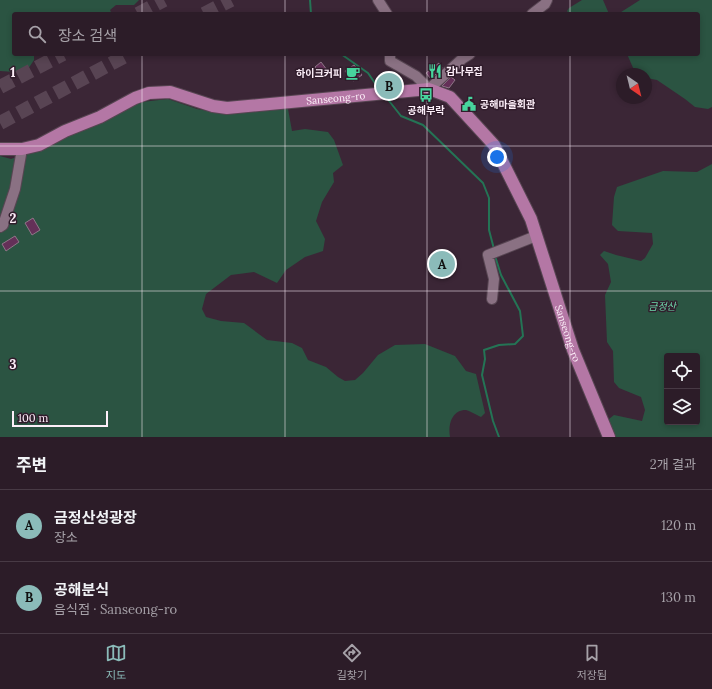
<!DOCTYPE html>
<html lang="ko">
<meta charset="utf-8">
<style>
body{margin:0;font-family:Lora,"Noto Sans KR",serif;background:#382934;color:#f1f3f6}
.controls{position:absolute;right:12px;bottom:12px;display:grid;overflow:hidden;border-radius:4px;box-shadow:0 2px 6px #0003}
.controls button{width:36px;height:36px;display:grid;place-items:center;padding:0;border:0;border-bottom:1px solid #483a45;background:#2c1c28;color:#f1f3f6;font:20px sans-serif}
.compass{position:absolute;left:616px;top:68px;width:36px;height:36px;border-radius:50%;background:#2c1c28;box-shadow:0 2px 6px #0003;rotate:145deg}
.scale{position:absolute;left:12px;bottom:10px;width:96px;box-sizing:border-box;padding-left:4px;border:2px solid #fdeff9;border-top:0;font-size:11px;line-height:14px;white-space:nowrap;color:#fdeff9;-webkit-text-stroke:3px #311d2c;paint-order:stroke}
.you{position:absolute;left:497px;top:157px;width:14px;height:14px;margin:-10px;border:3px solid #fff;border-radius:50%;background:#1a73e8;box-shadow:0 0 0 6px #1a73e833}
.badge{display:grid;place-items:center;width:26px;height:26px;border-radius:50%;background:#8bbbb9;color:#111;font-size:13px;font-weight:700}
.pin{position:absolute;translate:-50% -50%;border:2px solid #fff;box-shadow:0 1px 4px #0006}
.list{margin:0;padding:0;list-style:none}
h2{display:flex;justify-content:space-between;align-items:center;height:52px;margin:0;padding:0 16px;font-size:17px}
h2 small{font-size:13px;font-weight:400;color:#a6a1a8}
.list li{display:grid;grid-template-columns:26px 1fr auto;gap:12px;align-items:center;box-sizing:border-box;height:72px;padding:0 16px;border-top:1px solid #483a45}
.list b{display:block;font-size:15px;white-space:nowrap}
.list p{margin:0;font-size:13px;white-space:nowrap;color:#a6a1a8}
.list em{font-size:13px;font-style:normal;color:#a6a1a8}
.icon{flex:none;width:22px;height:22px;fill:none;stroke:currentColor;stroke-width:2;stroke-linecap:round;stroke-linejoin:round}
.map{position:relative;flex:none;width:712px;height:437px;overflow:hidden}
.search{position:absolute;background:#2c1c28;box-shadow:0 2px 6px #0003;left:12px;right:12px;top:12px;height:44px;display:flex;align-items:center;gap:10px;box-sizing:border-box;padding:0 14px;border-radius:4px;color:#a6a1a8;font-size:15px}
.sheet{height:196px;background:#2c1c28}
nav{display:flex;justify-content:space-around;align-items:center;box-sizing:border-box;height:56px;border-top:1px solid #483a45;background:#2c1c28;font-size:11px;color:#a6a1a8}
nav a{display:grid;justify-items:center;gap:2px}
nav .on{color:#8bbbb9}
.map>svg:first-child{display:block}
</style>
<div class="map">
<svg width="712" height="437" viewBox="0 0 712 437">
<rect width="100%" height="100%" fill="#3b2636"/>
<path fill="#2b5442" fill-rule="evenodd" d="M0,0H139L134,5H116L110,10L112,14H14V54H34V60L28,69L15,72L0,71Z
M582,0H603L609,14H580L577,12L574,14H569L567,11L569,8Z
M640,0H712V107L708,109L695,107L685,99L657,80L646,78V74H639L634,70L627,54H698V14H618Z
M168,99L197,109L214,112L278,108L288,109L292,131L305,129L328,132L334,140L343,165L333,173L334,182L322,202L316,221L325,239L323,251L305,257L286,270L277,283L254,272L231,275L206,294L202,309L206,317L221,321L244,323L267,340L292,343L302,348L308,360L326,367L338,377L345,381L355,380L363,373L378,355L395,345L425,344L455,356L466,371L476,374L485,413L481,417C477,415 470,411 466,410C451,410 448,426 450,437H0V156L11,159L38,150L84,129L133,103Z
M712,164V437H613L609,419L614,415L642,421L645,410L641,397L619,388L614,382L613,351L607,342L605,295L611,282L608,264L600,255L604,251L616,255L641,261L645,258L653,244L652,233L618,231L612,225L614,197L617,187L663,171L697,172ZM667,356H697V422H667Z"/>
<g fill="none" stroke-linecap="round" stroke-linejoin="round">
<path stroke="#247455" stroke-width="2" d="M310,0L311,14
M341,54L368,73L379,89
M386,97L401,116L423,125L483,183L489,198V230L494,249
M495,256L501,275L520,311L523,336L515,344L499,345L484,350L485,359L482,375L493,421L499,437"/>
</g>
<path fill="#643058" stroke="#8f7688" d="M321,62L327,70L320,75L315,67Z
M439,63L442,68L431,79L426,73Z
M354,65L362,75L353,81L345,71Z
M451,77L455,80L449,88L442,86Z
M33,218L40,230L32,235L25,223Z
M15,236L19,242L6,251L2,244Z"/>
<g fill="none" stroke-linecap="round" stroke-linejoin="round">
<path stroke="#584453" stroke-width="14" stroke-dasharray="14 7" stroke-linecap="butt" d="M138,14L164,0
M204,14L231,0
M0,87L63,54
M0,123L129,54"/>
<defs>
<path id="minor" d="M378,0L387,14
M532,14L545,4L547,0
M390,54V61L416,76L429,89L462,59L470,54
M0,227L3,225L15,189L22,149
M492,299L494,279L488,255L536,236"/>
<g id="major">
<path id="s1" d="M0,149H22L39,145L65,131L100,117L135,98L149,93L170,92L213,106L227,108L429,89L450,97L494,145L531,219L573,350L609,437"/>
</g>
</defs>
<use href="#minor" stroke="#574552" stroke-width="12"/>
<use href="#major" stroke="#574552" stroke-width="14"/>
<use href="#minor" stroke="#8a7183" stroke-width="10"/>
<use href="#major" stroke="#b477a5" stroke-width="12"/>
</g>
<path fill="none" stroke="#fdeff9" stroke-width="1" stroke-opacity="0.55" d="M142,0V14M285,0V14M427,0V14M570,0V14M142,54V437M285,54V437M427,54V437M570,54V437M0,146H712M0,291H712"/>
<defs>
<symbol id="restaurant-bare" viewBox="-9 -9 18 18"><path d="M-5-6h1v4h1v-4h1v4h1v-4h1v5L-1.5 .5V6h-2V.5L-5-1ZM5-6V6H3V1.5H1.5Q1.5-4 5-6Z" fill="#47d49d" stroke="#311d2c" stroke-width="2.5" paint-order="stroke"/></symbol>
<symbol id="cafe-bare" viewBox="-9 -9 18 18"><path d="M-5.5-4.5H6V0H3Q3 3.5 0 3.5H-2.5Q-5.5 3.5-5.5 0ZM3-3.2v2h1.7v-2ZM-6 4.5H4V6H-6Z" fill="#47d49d" stroke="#311d2c" stroke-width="2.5" paint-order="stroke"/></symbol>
<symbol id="bus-bare" viewBox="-9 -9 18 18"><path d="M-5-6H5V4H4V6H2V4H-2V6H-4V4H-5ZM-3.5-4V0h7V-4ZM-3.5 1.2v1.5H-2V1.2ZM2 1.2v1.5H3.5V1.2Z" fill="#47d49d" stroke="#311d2c" stroke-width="2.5" paint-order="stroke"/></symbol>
<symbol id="civic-bare" viewBox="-9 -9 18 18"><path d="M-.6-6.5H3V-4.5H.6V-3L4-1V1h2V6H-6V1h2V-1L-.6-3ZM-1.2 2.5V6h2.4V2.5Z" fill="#47d49d" stroke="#311d2c" stroke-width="2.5" paint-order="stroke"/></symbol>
</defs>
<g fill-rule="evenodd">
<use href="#restaurant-bare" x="425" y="61" width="20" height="20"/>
<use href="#cafe-bare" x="343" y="63" width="20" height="20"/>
<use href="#bus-bare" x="416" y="85" width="20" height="20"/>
<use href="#civic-bare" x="459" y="94" width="20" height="20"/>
</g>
<g text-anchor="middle" stroke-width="3" stroke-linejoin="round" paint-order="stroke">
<g font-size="10" font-weight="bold" fill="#fdeff9" stroke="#311d2c" text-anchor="start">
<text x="446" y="75">감나무집</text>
<text x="342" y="77" text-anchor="end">하이크커피</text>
<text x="480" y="108">공해마을회관</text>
<text x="426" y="114" text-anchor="middle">공해부락</text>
</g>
<g font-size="10" fill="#fdeff9" stroke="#311d2c">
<text dy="4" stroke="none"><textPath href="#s1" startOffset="351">Sanseong-ro</textPath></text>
<text dy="4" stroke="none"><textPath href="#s1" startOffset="735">Sanseong-ro</textPath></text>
</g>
<g font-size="10" font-style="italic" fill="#6edbac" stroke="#311d2c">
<text x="662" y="310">금정산</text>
</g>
</g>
<g font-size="13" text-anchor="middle" font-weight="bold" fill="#fdeff9" stroke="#311d2c" stroke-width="3" stroke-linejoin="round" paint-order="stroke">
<text x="13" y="77">1</text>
<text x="13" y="223">2</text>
<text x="13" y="369">3</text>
</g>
</svg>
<div class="controls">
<button><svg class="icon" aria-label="locate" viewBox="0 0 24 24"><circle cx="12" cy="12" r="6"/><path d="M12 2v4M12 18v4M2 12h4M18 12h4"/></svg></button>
<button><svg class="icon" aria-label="layers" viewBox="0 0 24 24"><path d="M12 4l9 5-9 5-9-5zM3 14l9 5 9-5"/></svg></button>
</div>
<svg class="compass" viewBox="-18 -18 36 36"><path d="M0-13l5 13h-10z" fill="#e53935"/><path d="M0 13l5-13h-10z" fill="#a6a1a8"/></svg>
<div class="scale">100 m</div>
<div class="you"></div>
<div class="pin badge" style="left:442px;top:264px">A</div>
<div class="pin badge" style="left:389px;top:86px">B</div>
<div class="search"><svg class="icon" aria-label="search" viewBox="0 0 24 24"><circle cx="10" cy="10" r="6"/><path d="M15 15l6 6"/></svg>장소 검색</div>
</div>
<section class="sheet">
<h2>주변<small>2개 결과</small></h2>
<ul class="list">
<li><span class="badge">A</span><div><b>금정산성광장</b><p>장소</p></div><em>120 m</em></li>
<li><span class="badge">B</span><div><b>공해분식</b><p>음식점 · Sanseong-ro</p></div><em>130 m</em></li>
</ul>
</section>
<nav>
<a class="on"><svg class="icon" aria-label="map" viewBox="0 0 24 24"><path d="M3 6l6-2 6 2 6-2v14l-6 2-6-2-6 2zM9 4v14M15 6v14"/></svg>지도</a>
<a><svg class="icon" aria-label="directions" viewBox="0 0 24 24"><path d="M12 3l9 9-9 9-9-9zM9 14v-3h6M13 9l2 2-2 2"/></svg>길찾기</a>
<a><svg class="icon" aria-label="saved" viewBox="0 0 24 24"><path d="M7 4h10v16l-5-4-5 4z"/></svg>저장됨</a>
</nav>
